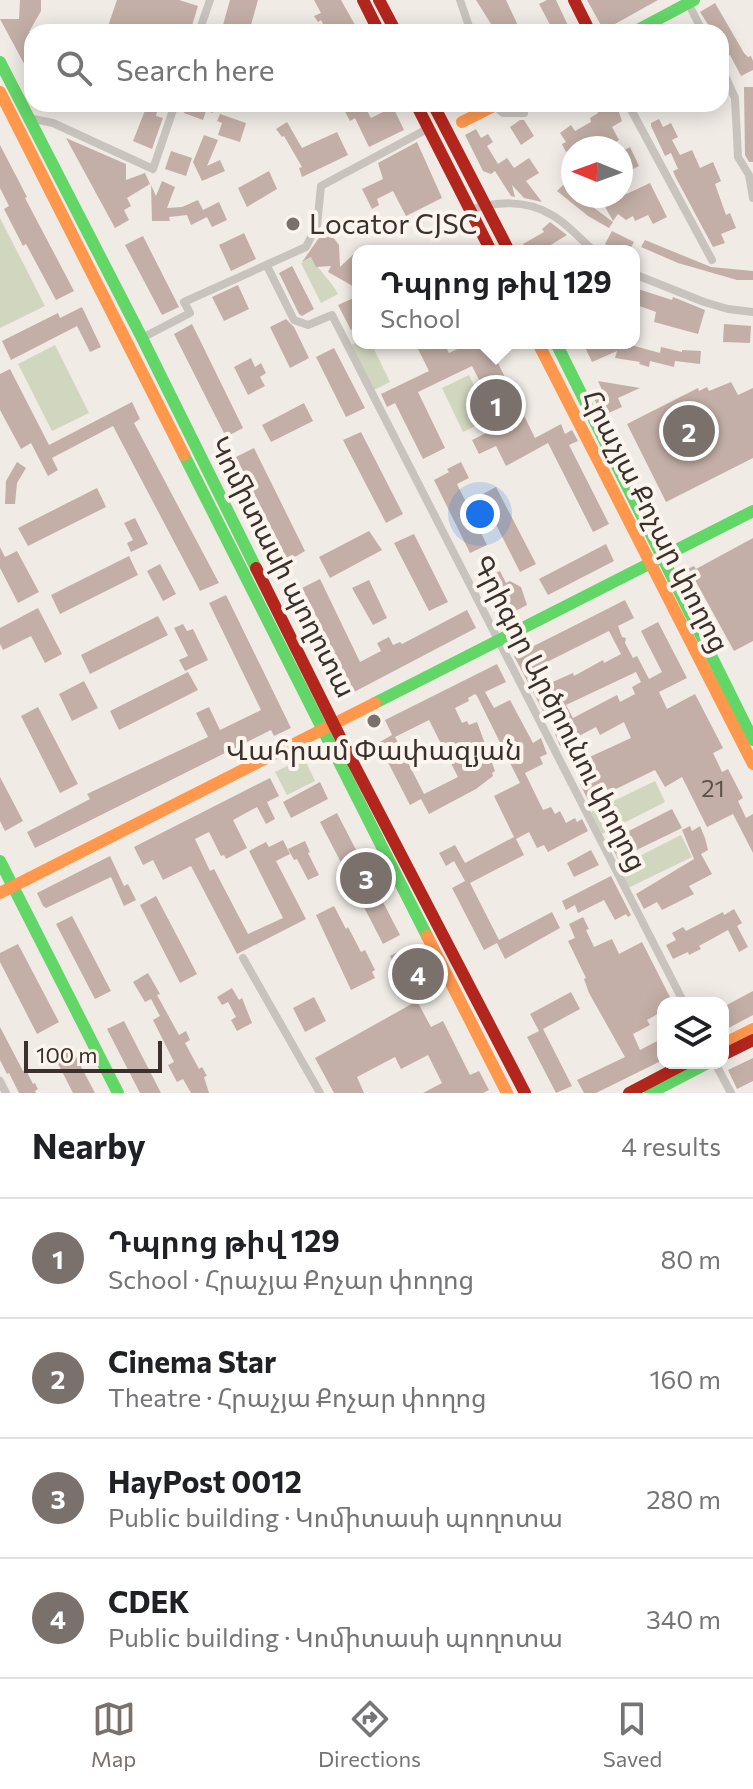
<!DOCTYPE html>
<meta charset="utf-8">
<style>
body{margin:0;font-family:Commissioner,"Noto Sans Armenian",sans-serif;background:#f2f2f2;color:#202124}
.controls{position:absolute;right:24px;bottom:24px;display:grid;overflow:hidden;border-radius:16px;box-shadow:0 4px 20px #0003}
.controls button{width:72px;height:72px;display:grid;place-items:center;padding:0;border:0;border-bottom:2px solid #e0e0e0;background:#fff;color:#202124;font:40px sans-serif}
.compass{position:absolute;left:561px;top:136px;width:72px;height:72px;border-radius:50%;background:#fff;box-shadow:0 4px 20px #0003;rotate:271deg}
.scale{position:absolute;left:24px;bottom:20px;width:138px;box-sizing:border-box;padding-left:8px;border:4px solid #3b302b;border-top:0;font-size:22px;line-height:28px;white-space:nowrap;color:#3b302b;-webkit-text-stroke:6px #fbf5ee;paint-order:stroke}
.you{position:absolute;left:480px;top:514px;width:28px;height:28px;margin:-20px;border:6px solid #fff;border-radius:50%;background:#1a73e8;box-shadow:0 0 0 12px #1a73e833}
.badge{display:grid;place-items:center;width:52px;height:52px;border-radius:50%;background:#7a716c;color:#fff;font-size:26px;font-weight:700}
.pin{position:absolute;translate:-50% -50%;border:4px solid #fff;box-shadow:0 2px 8px #0006}
.popup{position:absolute;left:352px;top:245px;width:288px;height:104px;box-sizing:border-box;display:grid;place-content:center;border-radius:16px;background:#fff;filter:drop-shadow(0 2px 6px #0005);font-size:26px;white-space:nowrap;color:#757577}
.popup b{font-size:30px;color:#202124}
.popup::after{content:'';position:absolute;left:50%;top:100%;margin-left:-16px;border:16px solid transparent;border-top-color:#fff}
.list{margin:0;padding:0;list-style:none}
h2{display:flex;justify-content:space-between;align-items:center;height:104px;margin:0;padding:0 32px;font-size:34px}
h2 small{font-size:26px;font-weight:400;color:#757577}
.list li{display:grid;grid-template-columns:52px 1fr auto;gap:24px;align-items:center;box-sizing:border-box;height:120px;padding:0 32px;border-top:2px solid #e0e0e0}
.list b{display:block;font-size:30px;white-space:nowrap}
.list p{margin:0;font-size:26px;white-space:nowrap;color:#757577}
.list em{font-size:26px;font-style:normal;color:#757577}
.icon{flex:none;width:44px;height:44px;fill:none;stroke:currentColor;stroke-width:2;stroke-linecap:round;stroke-linejoin:round}
.map{position:relative;flex:none;width:753px;height:1093px;overflow:hidden}
.search{position:absolute;background:#fff;box-shadow:0 4px 20px #0003;left:24px;right:24px;top:24px;height:88px;display:flex;align-items:center;gap:20px;box-sizing:border-box;padding:0 28px;border-radius:24px;color:#757577;font-size:30px}
.sheet{height:584px;background:#fff}
nav{display:flex;justify-content:space-around;align-items:center;box-sizing:border-box;height:112px;border-top:2px solid #e0e0e0;background:#fff;font-size:22px;color:#757577}
nav a{display:grid;justify-items:center;gap:4px}
nav .on{color:#7a716c}
.map>svg:first-child{display:block}
</style>
<div class="map">
<svg width="753" height="1093" viewBox="0 0 753 1093">
<rect width="100%" height="100%" fill="#f0ebe5"/>
<path fill="#d1d6bf" d="M0,218L45,306L0,328Z
M312,257C319,272 331,280 338,294L321,303L301,263Z
M358,342L371,343L390,382L374,390L351,345Z
M55,345L89,413L52,431L18,364Z
M469,375L490,419L463,432L442,388Z
M304,758L315,781L287,795L275,772Z
M655,781L665,802L602,834L591,812Z
M681,835L692,857L628,888L618,867Z"/>
<path fill="#c3afa7" fill-rule="evenodd" d="M20,0H41V11L29,32L32,34V63L28,71L0,19H19Z
M117,0H179L198,6L190,32H106Z
M230,0H258L249,32H221Z
M314,0H341L359,32H327L321,20L318,22L314,16L321,13Z
M476,0H506L521,32H496Z
M547,0H556L571,32H554L539,4Z
M587,0H658L606,29L602,27Z
M715,3L744,53L748,57L751,56L753,61V70L741,76L730,55L721,60V32H713L700,12Z
M744,87H753V162H749L745,155Z
M187,104H216L213,113L206,111L203,120L184,113Z
M341,104H363L371,118L393,107L404,130L369,147L355,118L350,121Z
M594,104H616L622,121L612,127L619,140L605,148H592L586,139L566,152L562,144L566,142L560,133L571,125L575,131L591,122L590,118L598,113Z
M146,108L157,112L156,116L163,118L152,149L133,141Z
M220,114L246,123L240,142L218,135L222,123L217,121Z
M659,119L663,127L671,123L678,137L672,140L680,155L692,150L700,168L713,162L721,181L715,184L726,215L730,213L736,228L721,234L725,243L713,247L676,178L673,171L678,169L671,153L665,156L651,126V123Z
M520,120H524L534,136L521,145L510,127Z
M287,122L302,148L337,132L348,155L302,177L299,168L302,167L284,136L282,137L276,129Z
M476,129L481,138L488,134L493,142L487,146L498,164L507,158L514,168L529,158L539,173L526,181L542,202L524,198L512,185L515,197L511,196L495,171L491,174L483,171L465,135Z
M204,135L218,140L207,166L220,160L225,171L202,181L193,162Z
M66,138L126,164V180L145,173L150,184L127,198L131,206L124,210L129,220L115,228Z
M417,142L442,198L406,216L393,191L377,199L379,205L372,209L362,189L383,179L378,163Z
M0,145L27,197L25,198L74,291L56,300L26,244L23,246L4,209L9,206L0,188Z
M630,147L639,166L621,175V152Z
M171,151L192,158L186,176L165,169Z
M269,171L277,189L247,207L238,188Z
M162,181L175,187L167,208L182,207L198,200L203,210L219,202L227,220L212,227L207,217L191,225L187,215L169,217L170,221H152L151,185L156,196Z
M650,183L667,217L653,224L648,215L635,221L633,216L626,220L618,214L613,221L599,196L620,197Z
M564,184L573,192V196H578L613,222L609,228L588,216L557,191Z
M550,222L567,235L541,251H527L523,244L544,232L542,229Z
M326,228L339,245L340,267L358,250V289L328,272L331,266L316,267L311,257L302,262Z
M612,231L634,242L629,251H618L605,244Z
M244,233L256,259L231,271L219,245Z
M143,236L179,307L162,315L125,245Z
M645,240L711,267L753,271V280H737L678,263L641,247Z
M292,266L314,309L302,316L299,314L279,273Z
M238,285L249,309L224,321L212,297Z
M638,289L672,300L673,297L705,310L698,334L654,322L656,312L634,304Z
M358,296V327L351,330L338,305Z
M82,307L101,347L90,352L77,326L11,360L2,341L58,313L60,318Z
M286,319L294,327L309,358L290,368L270,327Z
M192,324L243,428L226,437L174,334Z
M724,324L751,326L750,343L723,342Z
M415,343H444L449,353L470,343H500L494,355L535,438L561,424L565,434L572,430L578,441L569,445L609,524L593,532L548,443L506,466L496,446L479,454L472,440L502,425L472,366L418,392L445,448L423,459L395,403L387,407L381,394L429,371Z
M583,343H612L631,348V345L660,353L661,347L682,352V350L701,351L700,364L675,361L674,367L650,361L649,367L639,364L640,362L615,358L617,351L592,362Z
M334,348L365,408L346,417L316,357Z
M251,358L255,367L261,363L266,373L260,377L265,386L248,395L234,367Z
M10,369L49,445L132,402L140,419L134,423L219,583L200,591L113,426L52,458L58,470L48,476L31,443L21,449L0,410V374Z
M598,381L640,388L618,398L622,407L602,416L592,394L602,390Z
M731,382L738,395L753,388V458L666,502L627,424L698,388L699,391L707,387L709,391Z
M304,403L313,421L271,442L262,425Z
M361,432L403,514L386,523L343,440Z
M254,448L305,551L288,561L236,457Z
M17,462L26,468L17,483L15,504H5L6,481Z
M461,462L469,478L457,484L487,545L470,553L434,480L449,472L447,469Z
M496,487L536,564L520,572L481,495Z
M97,488L106,507L28,546L18,528Z
M135,518L148,544L131,552L127,543L133,540L124,523Z
M369,531L382,550L330,578L319,557Z
M414,534L448,602L429,611L394,543Z
M753,538V641L734,651L695,580L689,583L683,571L694,566L696,569Z
M606,544L614,561L548,595L539,579Z
M0,547L5,557L17,551L39,592L18,603L0,568Z
M129,556L138,575L60,614L51,595Z
M160,564L176,594L163,601L147,571Z
M500,571L506,583L510,581L521,587L527,605L498,620L489,602L493,600L482,580Z
M320,579L360,662L381,651L377,643L389,637L393,645L400,642L402,644L467,610L476,628L354,692L302,588Z
M369,580L387,618L373,625L352,588Z
M226,595L291,728L274,736L271,730L35,848L27,832L90,799L87,794L208,737L196,713L209,707L220,730L261,710L209,603Z
M625,600L634,618L618,626L622,637L626,638L625,643L633,658L637,656L649,679L662,672L641,631L658,622L687,678L659,692L667,709L695,694L723,748L713,753L722,772L728,769L743,798L738,801L746,818L753,814V853L733,814L707,827L682,777L665,787L655,770L589,802L580,784L591,778L583,760L631,738L624,722L600,735L596,727L579,736L581,739L572,744L570,741L560,746L545,710L543,711L514,656ZM609,631L621,654L604,663L603,660L574,676L573,673L548,684L539,666ZM636,672L641,682L632,687L635,694L620,702L617,695L573,718L566,705Z
M38,608L62,654L45,663L31,636L3,650L0,644V628Z
M158,616L168,635L90,674L81,655Z
M183,624L187,631L193,629L208,660L185,671L179,660L188,656L174,628Z
M497,664L506,682L485,692L494,708L510,700L533,743L541,738L547,754L540,757L543,764L525,773L543,810L551,807L555,814L560,811L566,823L575,818L577,822L582,819L588,831L548,852L544,845L537,848L529,832L516,839L524,855L470,883L499,940L552,912L560,928L505,959L497,943L484,950L452,888L465,881L454,861L446,866L439,853L455,845L465,863L514,837L494,796L520,783L477,696L475,694L468,698L469,701L455,708L462,723L467,721L469,725L477,722L495,771L492,773L493,776L476,789L429,814L421,799L410,805L378,743L392,735L385,720ZM429,720L458,777L424,794L395,737Z
M188,672L198,690L119,730L110,711Z
M84,681L98,708L72,721L59,694Z
M38,707L78,784L60,793L21,716Z
M0,777L23,821L5,831L0,821Z
M270,778L279,796L267,802L275,819L266,824L257,807L233,820L247,848L226,859L224,855L221,856L209,832L195,839L210,871L214,869L248,934L283,918L249,851L266,842L269,847L283,840L290,854L276,861L306,919L237,954L191,866L163,880L153,860L143,865L134,847Z
M320,782L328,799L291,818L283,802Z
M672,809L682,828L618,859L609,841Z
M337,813L400,935L383,944L320,822Z
M690,826L692,831L700,826L705,838L708,850L701,854L712,874L689,886L694,894L662,910L657,902L644,909L636,894L694,859L682,830Z
M305,841L310,852L308,853L319,875L308,880L297,859L294,860L288,849Z
M591,850L599,865L574,877L567,863Z
M110,856L124,886L128,884L136,900L124,906L111,877L46,908L43,906L37,893Z
M611,876L631,915L628,917L626,914L615,920L604,900L578,913L575,905L566,910L562,901Z
M156,896L197,974L180,983L140,905Z
M334,906L346,929L348,927L361,952L365,950L375,970L372,972L375,978L351,990L316,915Z
M734,909L742,923L737,926L748,947L739,952L728,930L699,946L701,949L689,955L688,952L673,959L666,945L676,940L672,933L683,927L686,931L723,912L724,915Z
M72,916L111,991L95,999L56,924Z
M583,917L589,929L586,930L594,947L612,939L619,954L642,942L673,1003H663V1011L647,1020L650,1025L633,1034L640,1050L663,1038V1060L596,1093H584L577,1080L625,1057L589,993L584,979L586,978L568,941L575,938L569,924Z
M18,944L59,1022L37,1034L0,962V953Z
M407,947L431,993L414,1002L390,956Z
M148,973L160,994L157,995L179,1035L186,1031L190,1040L185,1043L199,1069L202,1067L207,1076L204,1077L209,1093H191L183,1079L177,1082L168,1065L174,1062L153,1020L160,1016L151,999L145,1002L133,982Z
M232,988L239,1000L242,998L252,1023L237,1031L231,1020L236,1017L228,1002L222,1005L217,997Z
M753,991V1015L723,1031V1007Z
M571,992L580,1009L543,1029L572,1086L556,1093L527,1037L539,1031L530,1014Z
M314,997L326,1021L305,1032L293,1008Z
M417,1001L431,1027L443,1021L470,1075L479,1071L489,1090L483,1093H423L442,1083L428,1055L401,1069L395,1057L357,1077L364,1093H334L315,1058Z
M124,1021L161,1093H140L107,1029Z
M0,1027L23,1071L26,1070L33,1084L35,1083L38,1089L35,1091L36,1093H19L9,1073L7,1074L0,1060Z
M70,1047L76,1057L95,1093H73L54,1056Z
M753,1058V1081L737,1089L728,1070Z"/>
<g fill="none" stroke-linecap="round" stroke-linejoin="round">
<path stroke="#c9c3be" stroke-width="8" d="M460,0L471,32
M687,1L703,32
M199,32L210,0
M721,67L735,98L738,157L749,175L753,198
M628,104L712,260
M494,105L503,113H524
M29,118L53,123L153,169L175,104
M470,210C496,201 526,200 550,214C566,222 580,239 594,251
M267,266L294,320L308,325L332,315L684,1003
M634,274L704,302L728,309L753,312
M142,338L190,313L184,302L306,247L317,225L321,186L429,128
M243,958L320,1093
M715,1063L731,1093
M0,1081L6,1093"/>
<path stroke="#63d668" stroke-width="12" d="M634,32L694,0
M0,62L142,338L256,568
M556,343L753,740
M184,455L427,936
M375,703L753,511
M0,861L118,1093
M650,1093L708,1063"/>
<path stroke="#ff974d" stroke-width="12" d="M0,92L184,455
M538,343L753,764
M0,893L375,703
M427,936L507,1093
M723,1044L753,1029"/>
<path stroke="#b3261e" stroke-width="12" d="M363,0L379,32
M379,0L396,32
M574,0L590,32
M416,104L491,251
M433,104L509,251
M256,568L349,755L525,1093
M723,1055L753,1040
M629,1093L686,1063"/>
<path stroke="#ff974d" stroke-width="12" d="M462,122L498,104"/>
</g>
<g fill="#7a716c" stroke="#fbf5ee" stroke-width="3">
<circle cx="293" cy="224" r="8"/>
<circle cx="374" cy="721" r="8"/>
</g>
<g text-anchor="middle" stroke-width="8" stroke-linejoin="round" paint-order="stroke">
<g font-size="24" fill="#5d504a">
<text x="713" y="797">21</text>
</g>
<g font-size="28" fill="#3b302b" stroke="#fbf5ee" text-anchor="start">
<text x="309" y="234">Locator CJSC</text>
<text x="374" y="760" text-anchor="middle">Վահրամ Փափազյան</text>
</g>
<g font-size="28" fill="#3b302b" stroke="#fbf5ee">
<text transform="translate(656 521) rotate(63)" y="10">Հրաչյա Քոչար փողոց</text>
<text transform="translate(283 567) rotate(63)" y="10">Կոմիտասի պողոտա</text>
<text transform="translate(560 713) rotate(63)" y="10">Գրիգոր Արծրունու փողոց</text>
</g>
</g>
</svg>
<div class="controls">
<button><svg class="icon" aria-label="layers" viewBox="0 0 24 24"><path d="M12 4l9 5-9 5-9-5zM3 14l9 5 9-5"/></svg></button>
</div>
<svg class="compass" viewBox="-18 -18 36 36"><path d="M0-13l5 13h-10z" fill="#e53935"/><path d="M0 13l5-13h-10z" fill="#757577"/></svg>
<div class="scale">100 m</div>
<div class="you"></div>
<div class="pin badge" style="left:496px;top:405px">1</div>
<div class="popup"><b>Դպրոց թիվ 129</b>School</div>
<div class="pin badge" style="left:689px;top:431px">2</div>
<div class="pin badge" style="left:366px;top:878px">3</div>
<div class="pin badge" style="left:418px;top:974px">4</div>
<div class="search"><svg class="icon" aria-label="search" viewBox="0 0 24 24"><circle cx="10" cy="10" r="6"/><path d="M15 15l6 6"/></svg>Search here</div>
</div>
<section class="sheet">
<h2>Nearby<small>4 results</small></h2>
<ul class="list">
<li><span class="badge">1</span><div><b>Դպրոց թիվ 129</b><p>School · Հրաչյա Քոչար փողոց</p></div><em>80 m</em></li>
<li><span class="badge">2</span><div><b>Cinema Star</b><p>Theatre · Հրաչյա Քոչար փողոց</p></div><em>160 m</em></li>
<li><span class="badge">3</span><div><b>HayPost 0012</b><p>Public building · Կոմիտասի պողոտա</p></div><em>280 m</em></li>
<li><span class="badge">4</span><div><b>CDEK</b><p>Public building · Կոմիտասի պողոտա</p></div><em>340 m</em></li>
</ul>
</section>
<nav>
<a class="on"><svg class="icon" aria-label="map" viewBox="0 0 24 24"><path d="M3 6l6-2 6 2 6-2v14l-6 2-6-2-6 2zM9 4v14M15 6v14"/></svg>Map</a>
<a><svg class="icon" aria-label="directions" viewBox="0 0 24 24"><path d="M12 3l9 9-9 9-9-9zM9 14v-3h6M13 9l2 2-2 2"/></svg>Directions</a>
<a><svg class="icon" aria-label="saved" viewBox="0 0 24 24"><path d="M7 4h10v16l-5-4-5 4z"/></svg>Saved</a>
</nav>
